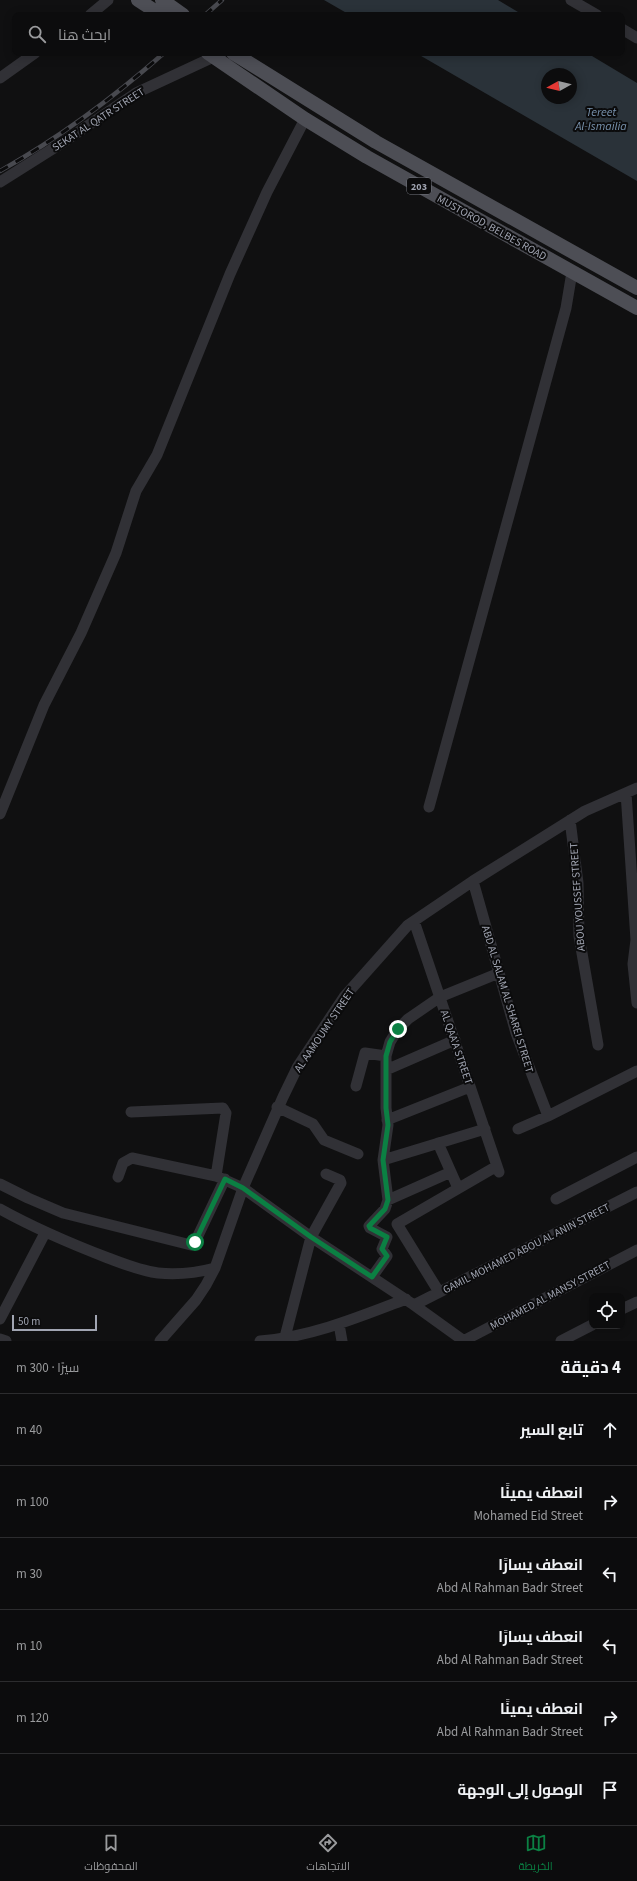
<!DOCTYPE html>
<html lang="ar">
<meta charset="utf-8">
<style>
body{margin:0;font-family:"Source Sans 3",Cairo,sans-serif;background:#151516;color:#f1f3f6;direction:rtl}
.controls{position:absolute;right:12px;bottom:12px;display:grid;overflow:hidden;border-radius:8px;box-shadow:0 2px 10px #0003}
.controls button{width:36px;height:36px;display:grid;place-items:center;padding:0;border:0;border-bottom:1px solid #2c2c2e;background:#0c0c0d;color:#f1f3f6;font:20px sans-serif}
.compass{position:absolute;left:541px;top:68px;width:36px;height:36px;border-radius:50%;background:#0c0c0d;box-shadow:0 2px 10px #0003;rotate:262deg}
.scale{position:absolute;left:12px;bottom:10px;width:85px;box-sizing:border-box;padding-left:4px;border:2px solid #a1a5b2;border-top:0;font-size:11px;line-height:14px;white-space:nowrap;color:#a1a5b2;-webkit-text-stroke:3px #0b0b0c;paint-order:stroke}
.stop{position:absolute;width:12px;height:12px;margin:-9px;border:3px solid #0b8043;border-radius:50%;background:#fff}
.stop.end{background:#0b8043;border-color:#fff;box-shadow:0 1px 4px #0008}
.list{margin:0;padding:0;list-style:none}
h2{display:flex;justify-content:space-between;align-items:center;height:52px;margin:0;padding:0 16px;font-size:17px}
h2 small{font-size:13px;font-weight:400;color:#9a9b9d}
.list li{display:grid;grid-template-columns:26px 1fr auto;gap:12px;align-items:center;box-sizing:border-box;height:72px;padding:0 16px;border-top:1px solid #2c2c2e}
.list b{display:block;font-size:15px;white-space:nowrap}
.list p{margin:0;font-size:13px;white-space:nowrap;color:#9a9b9d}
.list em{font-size:13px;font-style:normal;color:#9a9b9d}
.icon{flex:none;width:22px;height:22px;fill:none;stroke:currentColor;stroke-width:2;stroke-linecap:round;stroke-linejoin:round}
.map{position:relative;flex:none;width:637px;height:1341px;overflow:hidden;direction:ltr}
.search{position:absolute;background:#0c0c0d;box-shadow:0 2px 10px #0003;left:12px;right:12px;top:12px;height:44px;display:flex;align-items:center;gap:10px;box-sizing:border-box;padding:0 14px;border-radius:8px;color:#9a9b9d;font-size:15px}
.sheet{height:484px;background:#0c0c0d}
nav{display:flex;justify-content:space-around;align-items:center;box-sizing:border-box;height:56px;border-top:1px solid #2c2c2e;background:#0c0c0d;font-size:11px;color:#9a9b9d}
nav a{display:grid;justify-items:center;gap:2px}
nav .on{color:#0b8043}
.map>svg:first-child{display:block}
</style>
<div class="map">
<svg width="637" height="1341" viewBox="0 0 637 1341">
<rect width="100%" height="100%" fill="#101011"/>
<path fill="#2a3239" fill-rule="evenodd" d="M324,0H498L523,15H350Z
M416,53H587L637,83V181ZM547,74H571V98H547Z"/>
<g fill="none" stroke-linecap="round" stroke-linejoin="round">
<path stroke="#313136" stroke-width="11" d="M571,0L597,15
M90,15L108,0
M622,29L637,38
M0,78L35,53
M0,182L65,141L136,93L222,53
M626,793L636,940L633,964L637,1003
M429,807L566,308L572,272
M0,814L44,705L81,633L116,553L136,491L157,455L230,274L267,192L305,119
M570,820L578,883L579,936L598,1045
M473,881L516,1033L548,1116
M414,921L499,1172
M386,1070L455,1040
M356,1086L365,1053L386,1056
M277,1107L313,1124L324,1140L358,1154
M131,1112L223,1108L226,1113L216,1176
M387,1120L470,1087
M518,1129L548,1116L637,1071
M438,1143L458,1188
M383,1160L485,1129
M118,1177L123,1163L132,1158L216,1176L243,1188L311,1237L414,1305L464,1341
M0,1184L28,1198L63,1213L191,1245L195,1242L225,1179
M556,1199L637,1157
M388,1200L451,1172
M0,1209C36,1229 69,1243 108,1258C124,1264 141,1271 158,1273C178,1275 196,1273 215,1268
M372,1277L387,1256L382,1249L387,1237L370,1228L369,1226L385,1209L388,1200L383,1160L388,1125L386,1108V1056L390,1042L398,1029L408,1019L440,997L499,973
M439,1292L397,1224L497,1166
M414,1305L637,1192
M622,1309L637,1302
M0,1319L45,1233
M339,1324L342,1341
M285,1337L311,1237L341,1183L340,1180L326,1174
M0,1339L6,1341
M160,1341L196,1300L206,1285L215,1268L243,1188L283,1097L298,1066L344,997L408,925L473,881L585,811L637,788
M260,1341C311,1337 359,1317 406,1299
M463,1341L637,1250
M561,1341L592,1325"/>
<path stroke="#4d4e55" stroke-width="14" d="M138,0L161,15
M162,0L183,15
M208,53L305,119L367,157L637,308
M233,53L376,142L637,288"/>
<defs>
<path id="rail" d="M205,15L222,0
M0,171C59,138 113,98 164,53"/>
</defs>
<use href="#rail" stroke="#48494f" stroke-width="4.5"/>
<use href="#rail" stroke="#0b0b0c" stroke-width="3" stroke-dasharray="9" stroke-linecap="butt"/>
</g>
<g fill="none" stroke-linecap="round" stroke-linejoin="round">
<path stroke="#0b8043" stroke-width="5" d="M195,1242L225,1179L243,1188L311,1237L372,1277L387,1256L382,1249L387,1237L370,1228L369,1226L385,1209L388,1200L383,1160L388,1125L386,1108V1056L390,1042L398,1029"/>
</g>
<g text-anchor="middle" stroke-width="4" stroke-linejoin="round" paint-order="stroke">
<rect fill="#0b0b0c" stroke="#747780" stroke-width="1" x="407" y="178" width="24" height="16" rx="3"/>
<g font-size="10" font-weight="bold" fill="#a1a5b2">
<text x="419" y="190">203</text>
</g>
<g font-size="11" fill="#a1a5b2" stroke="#0b0b0c">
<text transform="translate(98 119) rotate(-33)" y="4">SEKAT AL QATR STREET</text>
<text transform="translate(492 227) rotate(29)" y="4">MUSTOROD, BELBES ROAD</text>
<text transform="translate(577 897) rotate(-94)" y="4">ABOU YOUSSEF STREET</text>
<text transform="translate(508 999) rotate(73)" y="4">ABD AL SALAM AL SHAREI STREET</text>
<text transform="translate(324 1030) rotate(-56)" y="4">AL AAMOUMY STREET</text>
<text transform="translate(457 1047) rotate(71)" y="4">AL QAA'A STREET</text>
<text transform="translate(526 1248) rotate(-27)" y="4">GAMIL MOHAMED ABOU AL ANIN STREET</text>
<text transform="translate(550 1295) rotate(-28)" y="4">MOHAMED AL MANSY STREET</text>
</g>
<g font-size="12" font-style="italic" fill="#7892ad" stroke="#0b0b0c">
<text x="601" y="116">Tereet<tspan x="601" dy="14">Al-Ismailia</tspan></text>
</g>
</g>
</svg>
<div class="controls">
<button><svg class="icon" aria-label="locate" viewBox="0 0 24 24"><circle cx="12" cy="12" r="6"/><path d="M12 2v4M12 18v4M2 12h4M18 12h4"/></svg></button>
</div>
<svg class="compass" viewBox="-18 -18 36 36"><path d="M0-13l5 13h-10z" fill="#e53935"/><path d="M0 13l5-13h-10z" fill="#9a9b9d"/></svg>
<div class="scale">50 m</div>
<div class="stop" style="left:195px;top:1242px"></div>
<div class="stop end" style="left:398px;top:1029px"></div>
<div class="search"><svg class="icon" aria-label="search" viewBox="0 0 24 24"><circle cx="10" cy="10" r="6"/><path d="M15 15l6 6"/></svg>ابحث هنا</div>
</div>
<section class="sheet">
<h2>4 دقيقة<small>سيرًا · 300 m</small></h2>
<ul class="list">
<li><svg class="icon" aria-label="ahead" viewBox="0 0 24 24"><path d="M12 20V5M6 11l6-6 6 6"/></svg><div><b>تابع السير</b></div><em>40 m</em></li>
<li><svg class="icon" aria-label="right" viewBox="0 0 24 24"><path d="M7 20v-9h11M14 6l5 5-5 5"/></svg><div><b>انعطف يمينًا</b><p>Mohamed Eid Street</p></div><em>100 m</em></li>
<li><svg class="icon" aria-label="left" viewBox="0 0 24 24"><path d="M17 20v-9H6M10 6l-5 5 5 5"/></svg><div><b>انعطف يسارًا</b><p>Abd Al Rahman Badr Street</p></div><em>30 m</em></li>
<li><svg class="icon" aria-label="left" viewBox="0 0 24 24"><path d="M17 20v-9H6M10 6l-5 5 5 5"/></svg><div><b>انعطف يسارًا</b><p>Abd Al Rahman Badr Street</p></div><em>10 m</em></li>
<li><svg class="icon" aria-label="right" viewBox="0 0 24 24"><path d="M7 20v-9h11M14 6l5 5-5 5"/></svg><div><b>انعطف يمينًا</b><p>Abd Al Rahman Badr Street</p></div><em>120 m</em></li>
<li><svg class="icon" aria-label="arrive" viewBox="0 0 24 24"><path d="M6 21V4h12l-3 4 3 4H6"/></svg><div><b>الوصول إلى الوجهة</b></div></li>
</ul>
</section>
<nav>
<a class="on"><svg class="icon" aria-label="map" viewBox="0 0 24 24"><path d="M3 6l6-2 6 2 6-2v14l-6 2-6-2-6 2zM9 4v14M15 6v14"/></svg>الخريطة</a>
<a><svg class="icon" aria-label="directions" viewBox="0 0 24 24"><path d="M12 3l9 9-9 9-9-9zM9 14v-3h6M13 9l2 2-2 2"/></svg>الاتجاهات</a>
<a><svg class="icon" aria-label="saved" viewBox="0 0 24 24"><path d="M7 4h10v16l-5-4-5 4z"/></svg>المحفوظات</a>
</nav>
